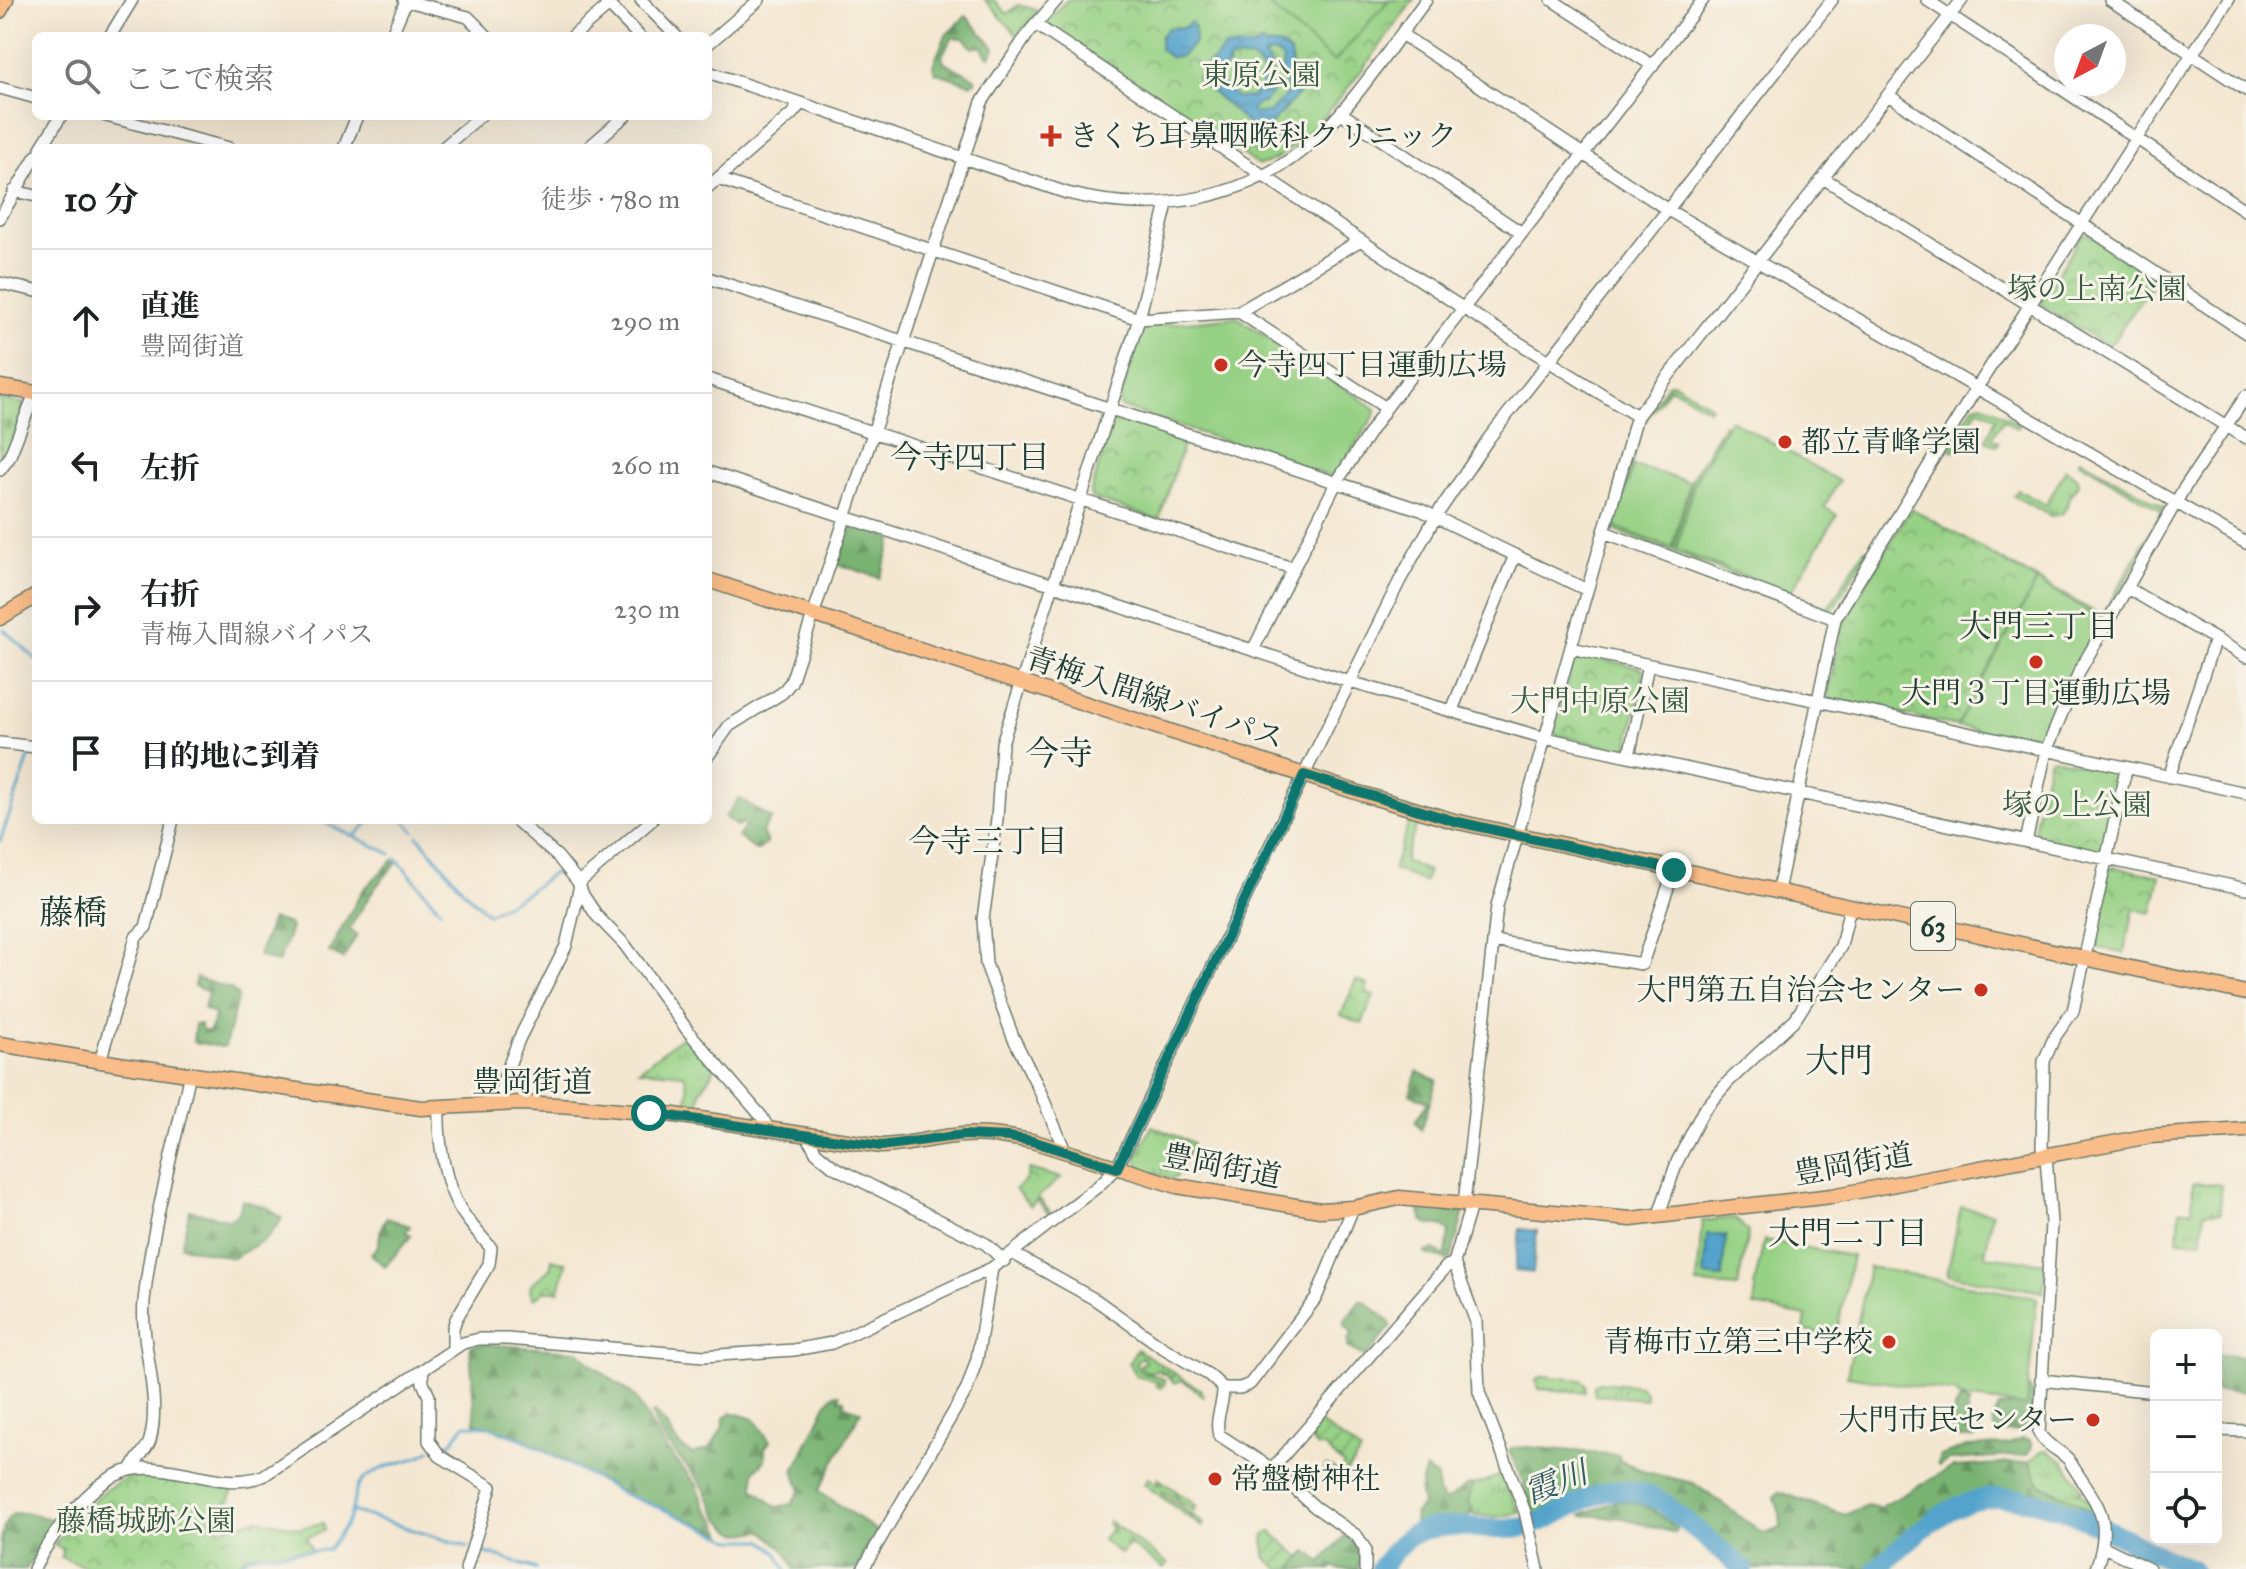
<!DOCTYPE html>
<html lang="ja">
<meta charset="utf-8">
<style>
body{margin:0;font-family:"IM FELL Great Primer","Noto Serif JP",serif;background:#f6f6f6;color:#202124}
.controls{position:absolute;right:24px;bottom:24px;display:grid;overflow:hidden;border-radius:12px;box-shadow:0 8px 32px #0002}
.controls button{width:72px;height:72px;display:grid;place-items:center;padding:0;border:0;border-bottom:2px solid #e0e0e0;background:#fff;color:#202124;font:40px sans-serif}
.compass{position:absolute;left:2054px;top:24px;width:72px;height:72px;border-radius:50%;background:#fff;box-shadow:0 8px 32px #0002;rotate:221deg}
.stop{position:absolute;width:24px;height:24px;margin:-18px;border:6px solid #0f766e;border-radius:50%;background:#fff}
.stop.end{background:#0f766e;border-color:#fff;box-shadow:0 2px 8px #0008}
.list{margin:0;padding:0;list-style:none}
h2{display:flex;justify-content:space-between;align-items:center;height:104px;margin:0;padding:0 32px;font-size:34px}
h2 small{font-size:26px;font-weight:400;color:#757577}
.list li{display:grid;grid-template-columns:52px 1fr auto;gap:24px;align-items:center;box-sizing:border-box;height:144px;padding:0 32px;border-top:2px solid #e0e0e0}
.list b{display:block;font-size:30px;white-space:nowrap}
.list p{margin:0;font-size:26px;white-space:nowrap;color:#757577}
.list em{font-size:26px;font-style:normal;color:#757577}
.icon{flex:none;width:44px;height:44px;fill:none;stroke:currentColor;stroke-width:2;stroke-linecap:round;stroke-linejoin:round}
.map{position:relative;flex:none;width:2246px;height:1569px;overflow:hidden}
.search{position:absolute;background:#fff;box-shadow:0 8px 32px #0002;left:32px;top:32px;width:680px;height:88px;display:flex;align-items:center;gap:20px;box-sizing:border-box;padding:0 28px;border-radius:12px;color:#757577;font-size:30px}
.panel{position:absolute;background:#fff;box-shadow:0 8px 32px #0002;left:32px;top:144px;width:680px;height:680px;border-radius:12px}
.map>svg:first-child{display:block}
</style>
<div class="map">
<svg width="2246" height="1569" viewBox="0 0 2246 1569">
<defs>
<pattern id="grass-tufts" width="24" height="20" patternUnits="userSpaceOnUse" patternTransform="scale(2)"><rect width="24" height="20" fill="#97d185"/><path d="M3 7l-1-3M5 7V3M7 7l1-3M15 17l-1-3M17 17v-4M19 17l1-3" fill="none" stroke="#7bab6e"/></pattern>
<pattern id="forest-firs" width="22" height="20" patternUnits="userSpaceOnUse" patternTransform="scale(2)"><rect width="22" height="20" fill="#79b372"/><path d="M5 1l3.5 6h-7zM16 11l3.5 6h-7z" fill="#63935e"/></pattern>
<pattern id="cemetery-stones" width="16" height="16" patternUnits="userSpaceOnUse" patternTransform="scale(2)"><rect width="16" height="16" fill="#97d185"/><path d="M2 7V4a2 2 0 0 1 4 0v3zM10 15v-3a2 2 0 0 1 4 0v3z" fill="#7bab6e"/></pattern>
<pattern id="park-crowns" width="20" height="18" patternUnits="userSpaceOnUse" patternTransform="scale(2)"><rect width="20" height="18" fill="#97d185"/><path d="M2 6a3 3 0 1 1 6 0M12 15a3 3 0 1 1 6 0" fill="none" stroke="#7bab6e"/></pattern>
<pattern id="garden-furrows" width="10" height="10" patternUnits="userSpaceOnUse" patternTransform="scale(2)"><rect width="10" height="10" fill="#97d185"/><path d="M-1 1l2-2M0 10L10 0M9 11l2-2" fill="none" stroke="#7bab6e"/></pattern>
<pattern id="water-ripples" width="26" height="14" patternUnits="userSpaceOnUse" patternTransform="scale(2)"><rect width="26" height="14" fill="#52a3cc"/><path d="M2 4q2-2 4 0t4 0M15 11q2-2 4 0t4 0" fill="none" stroke="#4386a6"/></pattern>
</defs>
<rect width="100%" height="100%" fill="#f7f3e8"/>
<filter id="ink" filterUnits="userSpaceOnUse"><feTurbulence type="fractalNoise" baseFrequency=".0125" numOctaves="2"/><feDisplacementMap in="SourceGraphic" scale="16" xChannelSelector="R" yChannelSelector="G"/><feConvolveMatrix kernelMatrix="1 2 1 2 8 2 1 2 1" color-interpolation-filters="sRGB"/></filter>
<filter id="wash" filterUnits="userSpaceOnUse"><feTurbulence type="fractalNoise" baseFrequency=".006" numOctaves="4" result="noise"/><feDisplacementMap in="SourceGraphic" scale="32" xChannelSelector="R" yChannelSelector="G"/><feGaussianBlur stdDeviation="1.8" result="paint"/><feColorMatrix in="noise" values="0 0 0 0 0 0 0 0 0 0 0 0 0 0 0 0 0 1.4 0 .05"/><feComposite in="paint" operator="in"/></filter>
<g filter="url(#wash)">
<rect width="100%" height="100%" fill="#f4e7d1"/>
<path fill="url(#grass-tufts)" stroke="#5b875c" stroke-width="2" d="M985,0H994L1007,14L1018,5L1038,10L1018,36Z
M1669,383H1674L1711,406L1709,409L1670,387L1643,424L1615,527L1673,549L1692,478L1724,424L1727,425L1695,480L1676,550L1828,608L1865,549L1868,551L1833,609L1828,611L1613,530L1611,526L1640,423Z
M1982,403L2019,424L2017,428L2003,420L1992,438L1999,442L1997,446L1986,440L1996,418L1979,408L1954,451L1948,448L1974,405Z
M2080,459L2164,507L2166,512L2103,620L2037,582L1957,726L1913,510L2102,616L2162,511L2078,461Z
M2066,469L2077,478L2078,485L2069,497L2067,506L2062,514L2051,516L2014,496L2018,490L2046,505Z
M1409,822L1417,824L1404,861L1428,871L1424,882L1393,869Z
M685,1034L715,1068L700,1092L698,1113L686,1111L688,1088L684,1074L639,1070Z
M1152,1126L1193,1143L1176,1177L1172,1179L1142,1170L1136,1157Z
M2193,1183L2221,1185V1213L2204,1212L2202,1241L2178,1240L2180,1210H2192Z
M1961,1207L1992,1213L1985,1256L2046,1263L2043,1292L1947,1275Z
M1137,1349L1201,1390L1204,1397L1183,1380L1174,1383L1171,1380L1173,1376L1168,1378L1166,1373L1161,1374V1370C1153,1373 1145,1375 1140,1365L1145,1362L1142,1357L1136,1361C1137,1379 1156,1371 1165,1381L1164,1385L1160,1388L1156,1385L1160,1383L1136,1376L1129,1363Z
M1544,1376L1581,1380L1586,1384L1585,1392L1538,1389L1536,1380Z
M1599,1382L1640,1386L1645,1392L1646,1399L1595,1395L1594,1385Z
M2047,1450L2064,1462L2083,1490L2078,1491L2090,1501L2099,1517L2057,1492L2041,1485L2029,1462L2042,1451Z
M1502,1475L1520,1513L1496,1517L1465,1514L1469,1487Z"/>
<path fill="url(#forest-firs)" stroke="#4c7853" stroke-width="2" d="M966,16L995,48L990,57L986,55L981,46L972,48L964,38H952L942,55L944,62L975,78V82L970,84L935,72L933,65L946,35Z
M855,526L893,539L880,578L838,564L849,530Z
M739,798L771,818L762,832L767,843L757,851L738,837L745,827L740,823L737,827L725,817Z
M393,860L396,863L374,889L349,929L357,935L343,959L329,952L362,891Z
M272,919L289,924L291,928L278,963L258,956Z
M196,978L231,989L238,996L225,1046L222,1047L193,1042L195,1024H200L202,1030L209,1032L215,1018L213,1013L204,1009L208,992L194,986Z
M1417,1072L1437,1080L1421,1130L1415,1121L1428,1102L1410,1094Z
M242,1200L268,1208L282,1219L266,1239L233,1258L181,1246L190,1210L230,1220L239,1213Z
M1422,1205L1464,1212L1451,1258L1447,1260L1425,1254V1252L1434,1250L1443,1255L1446,1254L1449,1231L1441,1225H1430L1423,1222L1419,1209Z
M387,1218L410,1226L406,1232L411,1236L385,1267L371,1254C385,1244 375,1229 387,1218Z
M1360,1301H1364L1389,1321L1391,1326L1366,1357L1348,1348V1340L1353,1334L1345,1325V1320Z
M483,1344L579,1351L589,1362L634,1396L666,1449L697,1485L706,1508L716,1519L723,1534L623,1493L521,1437L475,1423L470,1346Z
M2216,1354L2246,1357V1392L2216,1391Z
M2029,1388L2034,1395L2032,1417L2023,1431L1996,1432L1992,1422L1999,1407L2009,1406L2024,1390Z
M840,1394L839,1399L845,1400L844,1406L861,1411L819,1491L880,1533L858,1569H794L788,1554L764,1531C754,1530 744,1537 734,1531C714,1519 712,1497 699,1481C683,1460 659,1441 652,1414L654,1413C673,1426 668,1441 692,1454L710,1449L723,1427L724,1418L732,1412L754,1419L770,1441L765,1448V1460L754,1472V1488L776,1507L792,1504L801,1490L794,1471L826,1404L833,1395Z
M1961,1399L1969,1403L1966,1417L1978,1424L1980,1432L1974,1438H1957C1950,1427 1952,1409 1961,1399Z
M2023,1439L2030,1441L2032,1447L2026,1455L1949,1460L1939,1466L1937,1464L1940,1456L1966,1447L2005,1445Z
M1527,1447L1619,1455V1460L1646,1472L1693,1483L1763,1533L1781,1528L1780,1513L1774,1497L1779,1492L1845,1515L1867,1505L1879,1508L1953,1467L2029,1462L2041,1485L2074,1500L2099,1517C1982,1467 1956,1492 1867,1569H1755L1675,1503L1661,1494L1637,1486L1615,1484L1604,1486L1584,1493L1555,1509L1534,1515L1523,1482L1509,1451L1511,1448Z
M1425,1469L1437,1477L1438,1493L1445,1501L1468,1485L1473,1486L1468,1502L1472,1511L1468,1517L1460,1521L1445,1519L1418,1527L1414,1523L1415,1514L1422,1505L1420,1493Z
M1617,1501C1643,1500 1657,1511 1676,1528L1675,1533L1623,1518L1581,1515Z
M16,1513H29L54,1520L55,1523L26,1569H0C0,1550 0,1518 16,1513Z
M1345,1535C1357,1544 1363,1554 1358,1569H1338L1333,1566L1331,1569H1292L1307,1551L1321,1562Z"/>
<path fill="url(#cemetery-stones)" stroke="#5b875c" stroke-width="2" d="M0,399L28,404L6,456L0,462Z
M1148,1478L1156,1484L1158,1478L1197,1506L1193,1511L1164,1490L1162,1492L1204,1524L1202,1527L1144,1484Z
M1109,1521L1168,1564L1164,1569L1129,1544L1121,1554L1102,1540L1112,1528L1107,1523Z"/>
<path fill="url(#park-crowns)" stroke="#5b875c" stroke-width="2" d="M1067,0H1414C1386,36 1302,163 1258,165L1048,26L1047,21Z
M2088,234L2152,276L2153,282L2112,343L2106,345L2042,305L2041,300L2082,235Z
M1118,417L1180,437L1184,442L1160,517L1155,519L1092,498L1090,494L1113,419Z
M1911,508L2037,581L1957,726L1829,699L1827,695L1843,622Z
M1579,654L1641,668L1644,672L1628,747L1623,750L1556,735L1553,731L1574,658Z
M2052,758L2119,772L2121,775L2105,849L2101,852L2035,838L2033,834L2049,760Z
M2114,867L2160,876L2152,913L2134,909L2124,953L2096,947L2093,943L2109,869Z
M1356,980L1368,985L1366,993L1374,996L1362,1024L1341,1015Z
M1029,1169L1061,1178L1038,1197L1050,1212L1049,1214L1037,1200L1030,1206L1015,1189L1026,1180Z
M552,1259L566,1263L559,1291H545L534,1299L530,1291L531,1284L550,1269Z
M147,1474L230,1487L232,1492L228,1507L216,1524L219,1529L257,1519L300,1528L323,1523L325,1530L306,1538L312,1550L251,1554L244,1558L237,1569H90L61,1557L63,1549L54,1545C79,1514 105,1478 147,1474Z"/>
<path fill="url(#garden-furrows)" stroke="#5b875c" stroke-width="2" d="M1318,1422L1361,1452L1341,1479L1335,1475L1330,1481L1323,1472L1326,1466L1340,1472L1344,1465L1324,1447H1317L1312,1441L1311,1430Z
M1271,1531L1301,1558L1292,1569H1279L1265,1557L1264,1536Z"/>
<path fill="#97d185" stroke="#5b875c" stroke-width="2" d="M1263,0H1389L1334,62Z
M1237,317L1376,409V413L1336,474L1330,476L1121,407L1119,403L1143,329L1147,326Z
M1730,419L1839,481L1824,507L1837,515L1790,593L1676,550L1695,480Z
M1633,466L1690,482L1672,548L1615,527Z
M2037,581L2103,620L2044,742L2040,744L1957,726Z
M1735,1218L1748,1232L1738,1287L1697,1284L1702,1221Z
M1764,1240L1852,1256L1836,1336L1804,1330L1806,1316L1754,1306L1756,1290L1754,1287Z
M1869,1267L2037,1298L2026,1406L1957,1397V1393L1847,1376Z"/>
<path fill="url(#water-ripples)" stroke="#387080" stroke-width="2" fill-rule="evenodd" d="M1191,22L1194,26L1195,42L1182,56L1170,57L1160,49V37L1168,28L1186,27Z
M1260,43H1264L1265,46L1280,45L1291,54L1292,73L1297,78L1298,95L1267,128L1250,126L1197,78L1209,62L1211,63L1225,47H1256ZM1267,54H1277L1283,59L1281,75L1289,92L1269,113H1254L1251,109L1262,102L1264,104L1273,90L1271,64L1264,57ZM1250,58L1262,70L1261,87L1252,97L1237,98L1218,81V74L1229,65L1227,63L1231,59Z
M1520,1229L1537,1231L1533,1273L1515,1271Z
M1707,1234L1726,1236L1722,1278L1704,1276Z"/>
<g fill="none" stroke-linecap="round" stroke-linejoin="round">
<path stroke="#52a3cc" stroke-width="3" d="M4,630L36,659
M319,820L391,854
M404,820L414,831
M354,836L372,820
M418,836L464,891L488,914L523,895L559,869
M0,841L31,752
M396,858L440,910
M440,1447L450,1444L465,1425L486,1426L522,1439L623,1494L665,1510L732,1540H762L777,1552L786,1569
M352,1511L468,1547
M477,1550L536,1569
M238,1569L245,1559L255,1554L328,1550C335,1540 343,1530 349,1519C355,1506 352,1489 364,1479C386,1461 410,1465 431,1450"/>
<path stroke="#52a3cc" stroke-width="20" d="M1380,1569C1391,1555 1402,1538 1420,1531C1452,1520 1486,1533 1519,1528C1553,1523 1578,1497 1611,1491C1630,1488 1648,1494 1664,1503L1743,1569
M1877,1569C1900,1549 1923,1525 1949,1511C2028,1467 2118,1543 2192,1569"/>
</g>
</g>
<g filter="url(#ink)">
<g fill="none" stroke-linecap="round" stroke-linejoin="round">
<defs>
<path id="minor" d="M404,0L468,17L487,36
M604,0L639,36
M641,0L676,36
M1552,0L1653,66
M1927,0L2246,211
M2110,0L2246,90
M1035,24L1455,303L1637,416
M1401,34L1668,210L2246,543
M110,36L132,0
M391,36L406,1
M573,36L609,5
M708,44L759,0
M708,72L1067,193C1157,216 1252,201 1321,134C1361,94 1392,45 1426,0
M0,88L36,98
M1888,95L2246,333
M1341,113L1522,233
M106,116L229,148
M41,148L61,116
M344,148L357,116
M443,148L480,116
M588,148L625,116
M1823,178L2246,438
M718,179L1139,319L1239,312L1361,240
M708,187L792,114L801,103
M14,191L36,196
M0,218L36,156
M708,278L1421,510L1587,590
M0,283L36,291
M1239,312L1386,408
M708,379L1292,568
M0,470L9,458L35,393
M708,472L1350,682L1545,738L2246,889
M1604,532L1835,619
M2127,588L2246,657
M1571,648L2246,793
M1253,650L1336,483L1386,408L1703,0
M1452,710L1515,555
M0,743L36,747
M708,756L729,726L782,693L791,682L982,102L1029,32L1057,0
M1629,756L1648,665
M2169,777L2215,639
M516,820L558,857L578,882L583,895L597,916L625,945L688,1031L762,1117L768,1128
M2026,842L2046,751L2080,670L2183,490L2246,396
M1778,891L1835,619L1971,397L2129,150L2228,0
M1493,941L1642,964L1674,870
M100,1061L136,937L146,927L173,820
M497,1105L506,1073L519,1039L566,946L581,881L652,820
M439,1109C438,1136 443,1172 454,1197C462,1216 478,1232 491,1248L489,1264L456,1319L453,1328V1347
M807,1135L816,1152L834,1167L986,1244L1004,1261
M1065,1151L1039,1089L1013,1037L986,964L983,919L997,819L1002,743L1139,319L1167,204
M1464,1204L1497,906L1637,416L1962,0
M1471,1205L1454,1263L1476,1322L1479,1392L1525,1512L1538,1569
M1658,1217L1677,1162L1703,1111L1728,1082L1796,1018L1841,946L1850,907
M1014,1254L1096,1300L1162,1347L1209,1375L1223,1388C1224,1404 1214,1419 1219,1435L1272,1469L1315,1507L1357,1536L1365,1549V1569
M422,1370L423,1383L429,1396V1441L440,1456L491,1487L466,1569
M2041,1380L2156,1392
M1223,1388H1240L1250,1384L1316,1298L1353,1208
M2216,1430L2246,1431
M1272,1469L1447,1266L1454,1263
M131,1470C136,1458 148,1449 150,1440C162,1393 140,1348 144,1301C152,1224 174,1148 190,1073
M2104,1547L2149,1569
M34,1569C49,1537 89,1483 124,1472C140,1466 157,1468 173,1471C205,1476 231,1487 263,1476L463,1343L479,1339H507L704,1356L794,1350L832,1343L992,1268L1097,1187L1117,1168L1296,791L1400,580L1436,516L1489,438L1832,0
M863,1569L967,1389L977,1359L992,1268
M2096,1569C2115,1514 2095,1504 2069,1460C2059,1449 2046,1446 2039,1433L2051,1223L2046,1156L2042,1148L2044,1061L2054,1038L2073,1011L2126,769"/>
<path id="major" d="M0,11L6,0
M0,387L36,393
M708,580L1362,794L1454,821L2246,993
M0,618L36,596
M0,1044L119,1064L421,1108L521,1103L573,1106L668,1114L881,1146C909,1145 935,1137 963,1135C986,1133 1009,1137 1032,1141L1177,1186L1320,1210L1353,1208L1399,1198L1631,1219L1832,1196L2150,1136L2246,1130"/>
</defs>
<use href="#minor" stroke="#6a786b" stroke-width="14"/>
<use href="#major" stroke="#6a786b" stroke-width="17"/>
<use href="#minor" stroke="#fff" stroke-width="11"/>
<use href="#major" stroke="#f9bd89" stroke-width="14"/>
</g>
</g>
<g fill="none" stroke-linecap="round" stroke-linejoin="round" filter="url(#ink)">
<path stroke="#0f766e" stroke-width="10" d="M649,1113L881,1146L963,1135L1009,1137L1032,1141L1117,1168L1304,775L1454,821L1674,870"/>
</g>
<g fill="#c8321e" stroke="#f7f3e8" stroke-width="3">
<path d="M1047 124h8v8h8v8h-8v8h-8v-8h-8v-8h8z"/>
<circle cx="1221" cy="365" r="8"/>
<circle cx="1785" cy="442" r="8"/>
<circle cx="2036" cy="662" r="8"/>
<circle cx="1981" cy="990" r="8"/>
<circle cx="1889" cy="1342" r="8"/>
<circle cx="2093" cy="1420" r="8"/>
<circle cx="1215" cy="1479" r="8"/>
</g>
<g text-anchor="middle" stroke-width="6" stroke-linejoin="round" paint-order="stroke">
<rect fill="#f7f3e8" stroke="#60746a" stroke-width="2" x="1911" y="902" width="44" height="48" rx="6"/>
<g font-size="28" font-weight="bold" fill="#1f3d34">
<text x="1933" y="936">63</text>
</g>
<g font-size="30" fill="#375b44" stroke="#f7f3e8">
<text x="1261" y="85">東原公園</text>
<text x="2097" y="299">塚の上南公園</text>
<text x="1600" y="711">大門中原公園</text>
<text x="2077" y="815">塚の上公園</text>
<text x="146" y="1531">藤橋城跡公園</text>
</g>
<g font-size="30" fill="#1f3d34" stroke="#f7f3e8" text-anchor="start">
<text x="1069" y="146">きくち耳鼻咽喉科クリニック</text>
<text x="1237" y="375">今寺四丁目運動広場</text>
<text x="1801" y="452">都立青峰学園</text>
<text x="2036" y="703" text-anchor="middle">大門３丁目運動広場</text>
<text x="1965" y="1000" text-anchor="end">大門第五自治会センター</text>
<text x="1873" y="1352" text-anchor="end">青梅市立第三中学校</text>
<text x="2077" y="1430" text-anchor="end">大門市民センター</text>
<text x="1231" y="1489">常盤樹神社</text>
</g>
<g font-size="30" fill="#1f3d34" stroke="#f7f3e8">
<text transform="translate(1155 698) rotate(18)" y="10">青梅入間線バイパス</text>
<text x="532" y="1092">豊岡街道</text>
<text transform="translate(1853 1164) rotate(-10)" y="10">豊岡街道</text>
<text transform="translate(1222 1166) rotate(11)" y="10">豊岡街道</text>
</g>
<g font-size="32" fill="#1f3d34" stroke="#f7f3e8">
<text x="970" y="468">今寺四丁目</text>
<text x="2039" y="637">大門三丁目</text>
<text x="988" y="852">今寺三丁目</text>
<text x="1848" y="1244">大門二丁目</text>
</g>
<g font-size="32" font-style="italic" fill="#2e5c62" stroke="#f7f3e8">
<text transform="translate(1556 1482) rotate(-21)" y="11">霞川</text>
</g>
<g font-size="34" fill="#1f3d34" stroke="#f7f3e8">
<text x="1059" y="765">今寺</text>
<text x="73" y="924">藤橋</text>
<text x="1839" y="1072">大門</text>
</g>
</g>
</svg>
<div class="controls">
<button>+</button>
<button>−</button>
<button><svg class="icon" aria-label="locate" viewBox="0 0 24 24"><circle cx="12" cy="12" r="6"/><path d="M12 2v4M12 18v4M2 12h4M18 12h4"/></svg></button>
</div>
<svg class="compass" viewBox="-18 -18 36 36"><path d="M0-13l5 13h-10z" fill="#e53935"/><path d="M0 13l5-13h-10z" fill="#757577"/></svg>
<div class="stop" style="left:649px;top:1113px"></div>
<div class="stop end" style="left:1674px;top:870px"></div>
<div class="search"><svg class="icon" aria-label="search" viewBox="0 0 24 24"><circle cx="10" cy="10" r="6"/><path d="M15 15l6 6"/></svg>ここで検索</div>
<section class="panel">
<h2>10 分<small>徒歩 · 780 m</small></h2>
<ul class="list">
<li><svg class="icon" aria-label="ahead" viewBox="0 0 24 24"><path d="M12 20V5M6 11l6-6 6 6"/></svg><div><b>直進</b><p>豊岡街道</p></div><em>290 m</em></li>
<li><svg class="icon" aria-label="left" viewBox="0 0 24 24"><path d="M17 20v-9H6M10 6l-5 5 5 5"/></svg><div><b>左折</b></div><em>260 m</em></li>
<li><svg class="icon" aria-label="right" viewBox="0 0 24 24"><path d="M7 20v-9h11M14 6l5 5-5 5"/></svg><div><b>右折</b><p>青梅入間線バイパス</p></div><em>230 m</em></li>
<li><svg class="icon" aria-label="arrive" viewBox="0 0 24 24"><path d="M6 21V4h12l-3 4 3 4H6"/></svg><div><b>目的地に到着</b></div></li>
</ul>
</section>
</div>
